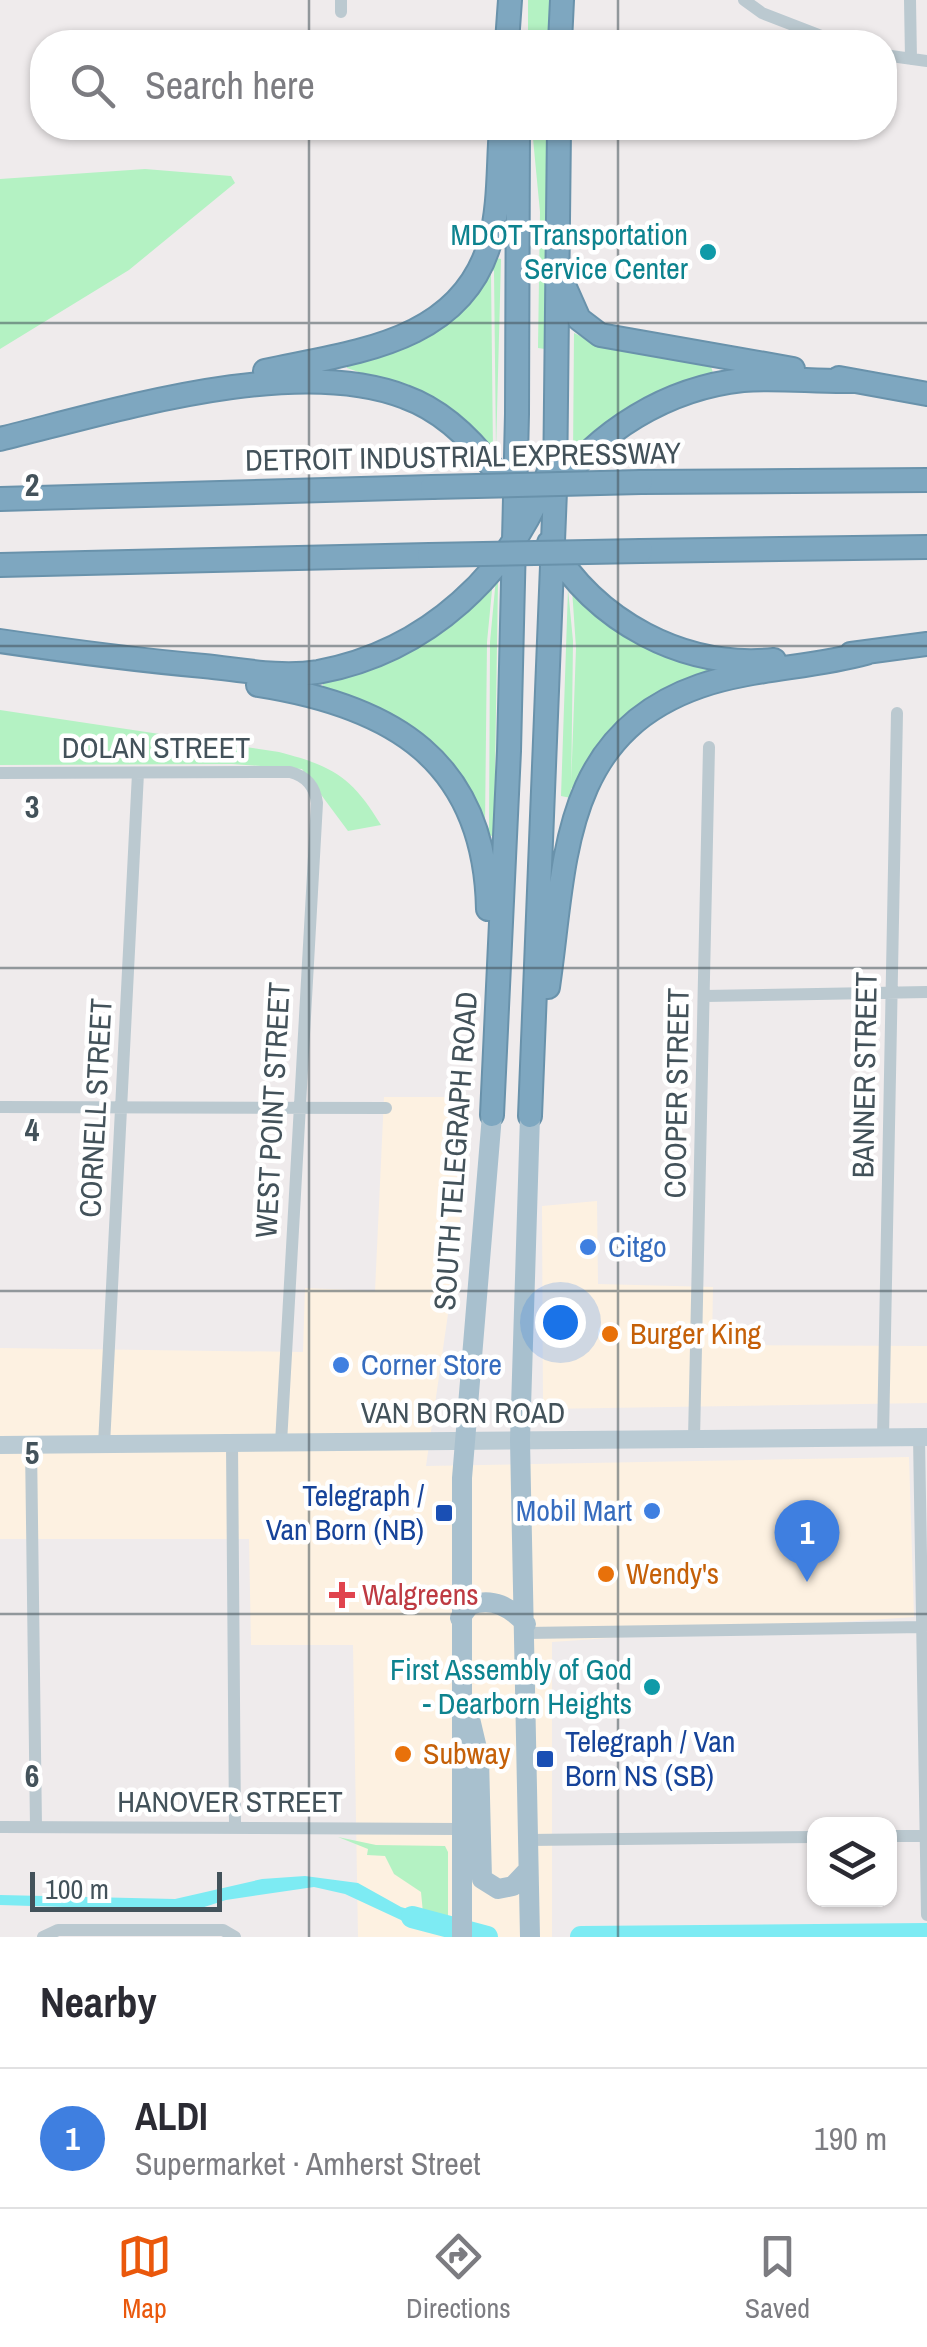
<!DOCTYPE html>
<meta charset="utf-8">
<style>
body{margin:0;font-family:"Archivo Narrow",sans-serif;background:#f2f2f3;color:#2b2b33}
.controls{position:absolute;right:30px;bottom:30px;display:grid;overflow:hidden;border-radius:20px;box-shadow:0 2px 8px #0004}
.controls button{width:90px;height:90px;display:grid;place-items:center;padding:0;border:0;border-bottom:2px solid #e1e1e2;background:#fff;color:#2b2b33;font:50px sans-serif}
.scale{position:absolute;left:30px;bottom:25px;width:192px;box-sizing:border-box;padding-left:10px;border:5px solid #43525a;border-top:0;font-size:28px;line-height:35px;white-space:nowrap;color:#43525a;-webkit-text-stroke:8px #fff;paint-order:stroke}
.you{position:absolute;left:560px;top:1322px;width:35px;height:35px;margin:-25px;border:8px solid #fff;border-radius:50%;background:#1a73e8;box-shadow:0 0 0 15px #1a73e833}
.badge{display:grid;place-items:center;width:65px;height:65px;border-radius:50%;background:#ea580c;color:#fff;font-size:32px;font-weight:700}
.pin{position:absolute;translate:-50% -82px;filter:drop-shadow(0 2px 5px #0008)}
.pin::after{content:'';position:absolute;top:52px;width:35px;height:30px;background:inherit;clip-path:polygon(0 0,100% 0,50% 100%)}
.list{margin:0;padding:0;list-style:none}
h2{display:flex;justify-content:space-between;align-items:center;height:130px;margin:0;padding:0 40px;font-size:42px}
h2 small{font-size:32px;font-weight:400;color:#7c7c81}
.list li{display:grid;grid-template-columns:65px 1fr auto;gap:30px;align-items:center;box-sizing:border-box;height:140px;padding:0 40px;border-top:2px solid #e1e1e2}
.list b{display:block;font-size:38px;white-space:nowrap}
.list p{margin:0;font-size:32px;white-space:nowrap;color:#7c7c81}
.list em{font-size:32px;font-style:normal;color:#7c7c81}
.icon{flex:none;width:55px;height:55px;fill:none;stroke:currentColor;stroke-width:2;stroke-linecap:round;stroke-linejoin:round}
.map{position:relative;flex:none;width:927px;height:1937px;overflow:hidden}
.search{position:absolute;background:#fff;box-shadow:0 2px 8px #0004;left:30px;right:30px;top:30px;height:110px;display:flex;align-items:center;gap:25px;box-sizing:border-box;padding:0 35px;border-radius:40px;color:#7c7c81;font-size:38px}
.sheet{height:270px;background:#fff}
nav{display:flex;justify-content:space-around;align-items:center;box-sizing:border-box;height:140px;border-top:2px solid #e1e1e2;background:#fff;font-size:28px;color:#7c7c81}
nav a{display:grid;justify-items:center;gap:5px}
nav .on{color:#ea580c}
.map>svg:first-child{display:block}
</style>
<div class="map">
<svg width="927" height="1937" viewBox="0 0 927 1937">
<rect width="100%" height="100%" fill="#efebec"/>
<path fill="#fdf1e1" d="M384,1097H465L470,1117L457,1252L426,1466L909,1457L914,1617L552,1642V1937H358L353,1645H251L249,1539H0V1348L303,1352L305,1288L375,1291Z
M597,1201L598,1284L713,1287L712,1345L927,1346V1403L543,1409L542,1206Z"/>
<path fill="#b4f2c3" d="M528,0H551L550,42H528Z
M532,128H548L545,349L538,348L540,212Z
M145,169L231,176L235,183L129,270L0,349V179Z
M492,257L501,259L496,451L494,271L487,267Z
M485,271L491,273L493,451L422,394L347,368V362L386,352Z
M574,333L604,348L710,363L713,373L644,399L573,456Z
M496,578L498,581L494,837L483,832L489,828L490,642Z
M493,580L487,642L485,826L482,827L462,786L324,690L322,680Z
M568,589L573,641L571,798L561,796Z
M572,589L710,669L709,676L679,687L575,790L571,788L576,648Z
M0,710L279,752C333,766 352,777 381,825L348,831L302,769L232,764L0,765Z
M338,1837L376,1845L445,1846L448,1852V1918L423,1913L421,1892L394,1874L385,1856L367,1855L368,1849Z"/>
<path fill="#7debf3" d="M305,1876L358,1883L401,1907L441,1919V1933L416,1927L345,1894L314,1887L226,1900L192,1911L0,1905V1895L175,1899L262,1879Z"/>
<g fill="none" stroke-linecap="round" stroke-linejoin="round">
<path stroke="#7debf3" stroke-width="22" d="M412,1917L487,1937
M581,1937L927,1934"/>
<defs>
<path id="highway" d="M507,42L510,0
M560,42L562,0
M563,283L579,319L600,335L793,369
M265,371C352,352 461,344 490,242C500,206 498,165 501,128
M839,378L927,394
M0,439C114,411 294,354 405,397C441,410 471,439 493,468C501,478 512,486 517,498
M641,482L927,480
M554,492C598,431 667,388 743,380C779,377 816,382 853,381
M0,499L432,487
M549,543C596,622 683,669 774,660
M641,551L927,547
M0,565L429,555
M0,641C68,651 136,660 204,666C243,670 280,678 318,672C427,652 512,573 549,471
M851,654L927,644
M258,685C392,706 485,760 488,909
M548,987C566,865 559,735 700,686C752,668 812,668 866,653
M492,1115L509,751L517,414L518,128
M530,1116L555,491L559,128"/>
</defs>
<use href="#highway" stroke="#6992ab" stroke-width="26"/>
<path stroke="#bbc9d0" stroke-width="12" d="M341,0V12
M744,0L762,13L837,42
M910,0L911,59
M884,55L927,61
M0,773L290,772C306,776 315,786 317,803L281,1443
M705,996L927,992
M0,1107L386,1108
M883,1437L897,713
M919,1437L927,1915
M694,1439L709,747
M232,1444L235,1826
M31,1445L36,1827
M104,1445L138,773
M526,1633L923,1627
M0,1827L460,1829
M890,1836H927
M527,1840L814,1837
M43,1937L58,1930H223L235,1937"/>
<path stroke="#bacbd4" stroke-width="18" d="M0,1445L927,1437"/>
<path stroke="#a8c0ce" stroke-width="20" d="M460,1618L470,1605C493,1597 510,1607 526,1624
M468,1710L479,1757L482,1879L498,1889L513,1886L528,1870
M462,1937V1478L492,1115
M530,1937L520,1440L530,1116"/>
<use href="#highway" stroke="#7ea7c0" stroke-width="22"/>
<defs>
<path id="highway-bridge" d="M432,487L641,482
M429,555L641,551"/>
</defs>
<use href="#highway-bridge" stroke="#6992ab" stroke-width="26" stroke-linecap="butt"/>
<use href="#highway-bridge" stroke="#7ea7c0" stroke-width="22"/>
</g>
<path fill="none" stroke="#43525a" stroke-width="2.5" stroke-opacity="0.55" d="M309,0V42M618,0V42M309,128V1937M618,128V1937M0,323H927M0,646H927M0,968H927M0,1291H927M0,1614H927"/>
<g fill="#0f9aa8" stroke="#fff" stroke-width="4">
<circle cx="708" cy="252" r="10"/>
<circle cx="652" cy="1687" r="10"/>
</g>
<g fill="#3f7fe0" stroke="#fff" stroke-width="4">
<circle cx="588" cy="1247" r="10"/>
<circle cx="341" cy="1365" r="10"/>
<circle cx="652" cy="1511" r="10"/>
</g>
<g fill="#e8710a" stroke="#fff" stroke-width="4">
<circle cx="610" cy="1334" r="10"/>
<circle cx="606" cy="1574" r="10"/>
<circle cx="403" cy="1754" r="10"/>
</g>
<g fill="#1a4fb4" stroke="#fff" stroke-width="4">
<rect x="434" y="1503" width="20" height="20" rx="5"/>
<rect x="535" y="1749" width="20" height="20" rx="5"/>
</g>
<path fill="#e0444e" stroke="#fff" stroke-width="4" d="M337 1580h10v10h10v10h-10v10h-10v-10h-10v-10h10z"/>
<g text-anchor="middle" stroke-width="9" stroke-linejoin="round" paint-order="stroke">
<g font-size="30" fill="#0d838f" stroke="#fff" text-anchor="end">
<text x="688" y="245">MDOT Transportation<tspan x="688" dy="34">Service Center</tspan></text>
<text x="632" y="1680">First Assembly of God<tspan x="632" dy="34">- Dearborn Heights</tspan></text>
</g>
<g font-size="30" fill="#43525a" stroke="#fff">
<text transform="translate(463 457) rotate(-1)" y="10">DETROIT INDUSTRIAL EXPRESSWAY</text>
<text x="156" y="758">DOLAN STREET</text>
<text transform="translate(865 1075) rotate(-89)" y="10">BANNER STREET</text>
<text transform="translate(677 1093) rotate(-89)" y="10">COOPER STREET</text>
<text transform="translate(96 1108) rotate(-87)" y="10">CORNELL STREET</text>
<text transform="translate(273 1110) rotate(-87)" y="10">WEST POINT STREET</text>
<text transform="translate(456 1151) rotate(-86)" y="10">SOUTH TELEGRAPH ROAD</text>
<text x="463" y="1423">VAN BORN ROAD</text>
<text x="230" y="1812">HANOVER STREET</text>
</g>
<g font-size="30" fill="#366cbe" stroke="#fff" text-anchor="start">
<text x="608" y="1257">Citgo</text>
<text x="361" y="1375">Corner Store</text>
<text x="632" y="1521" text-anchor="end">Mobil Mart</text>
</g>
<g font-size="30" fill="#c56008" stroke="#fff" text-anchor="start">
<text x="630" y="1344">Burger King</text>
<text x="626" y="1584">Wendy's</text>
<text x="423" y="1764">Subway</text>
</g>
<g font-size="30" fill="#164399" stroke="#fff" text-anchor="end">
<text x="424" y="1506">Telegraph /<tspan x="424" dy="34">Van Born (NB)</tspan></text>
<text x="565" y="1752" text-anchor="start">Telegraph / Van<tspan x="565" dy="34">Born NS (SB)</tspan></text>
</g>
<g font-size="30" fill="#be3a42" stroke="#fff" text-anchor="start">
<text x="362" y="1605">Walgreens</text>
</g>
</g>
<g font-size="32" text-anchor="middle" font-weight="bold" fill="#43525a" stroke="#fff" stroke-width="9" stroke-linejoin="round" paint-order="stroke">
<text x="32" y="496">2</text>
<text x="32" y="818">3</text>
<text x="32" y="1141">4</text>
<text x="32" y="1464">5</text>
<text x="32" y="1787">6</text>
</g>
</svg>
<div class="controls">
<button><svg class="icon" aria-label="layers" viewBox="0 0 24 24"><path d="M12 4l9 5-9 5-9-5zM3 14l9 5 9-5"/></svg></button>
</div>
<div class="scale">100 m</div>
<div class="you"></div>
<div class="pin badge" style="left:807px;top:1582px;background:#3f7fe0">1</div>
<div class="search"><svg class="icon" aria-label="search" viewBox="0 0 24 24"><circle cx="10" cy="10" r="6"/><path d="M15 15l6 6"/></svg>Search here</div>
</div>
<section class="sheet">
<h2>Nearby<small></small></h2>
<ul class="list">
<li><span class="badge" style="background:#3f7fe0">1</span><div><b>ALDI</b><p>Supermarket · Amherst Street</p></div><em>190 m</em></li>
</ul>
</section>
<nav>
<a class="on"><svg class="icon" aria-label="map" viewBox="0 0 24 24"><path d="M3 6l6-2 6 2 6-2v14l-6 2-6-2-6 2zM9 4v14M15 6v14"/></svg>Map</a>
<a><svg class="icon" aria-label="directions" viewBox="0 0 24 24"><path d="M12 3l9 9-9 9-9-9zM9 14v-3h6M13 9l2 2-2 2"/></svg>Directions</a>
<a><svg class="icon" aria-label="saved" viewBox="0 0 24 24"><path d="M7 4h10v16l-5-4-5 4z"/></svg>Saved</a>
</nav>
